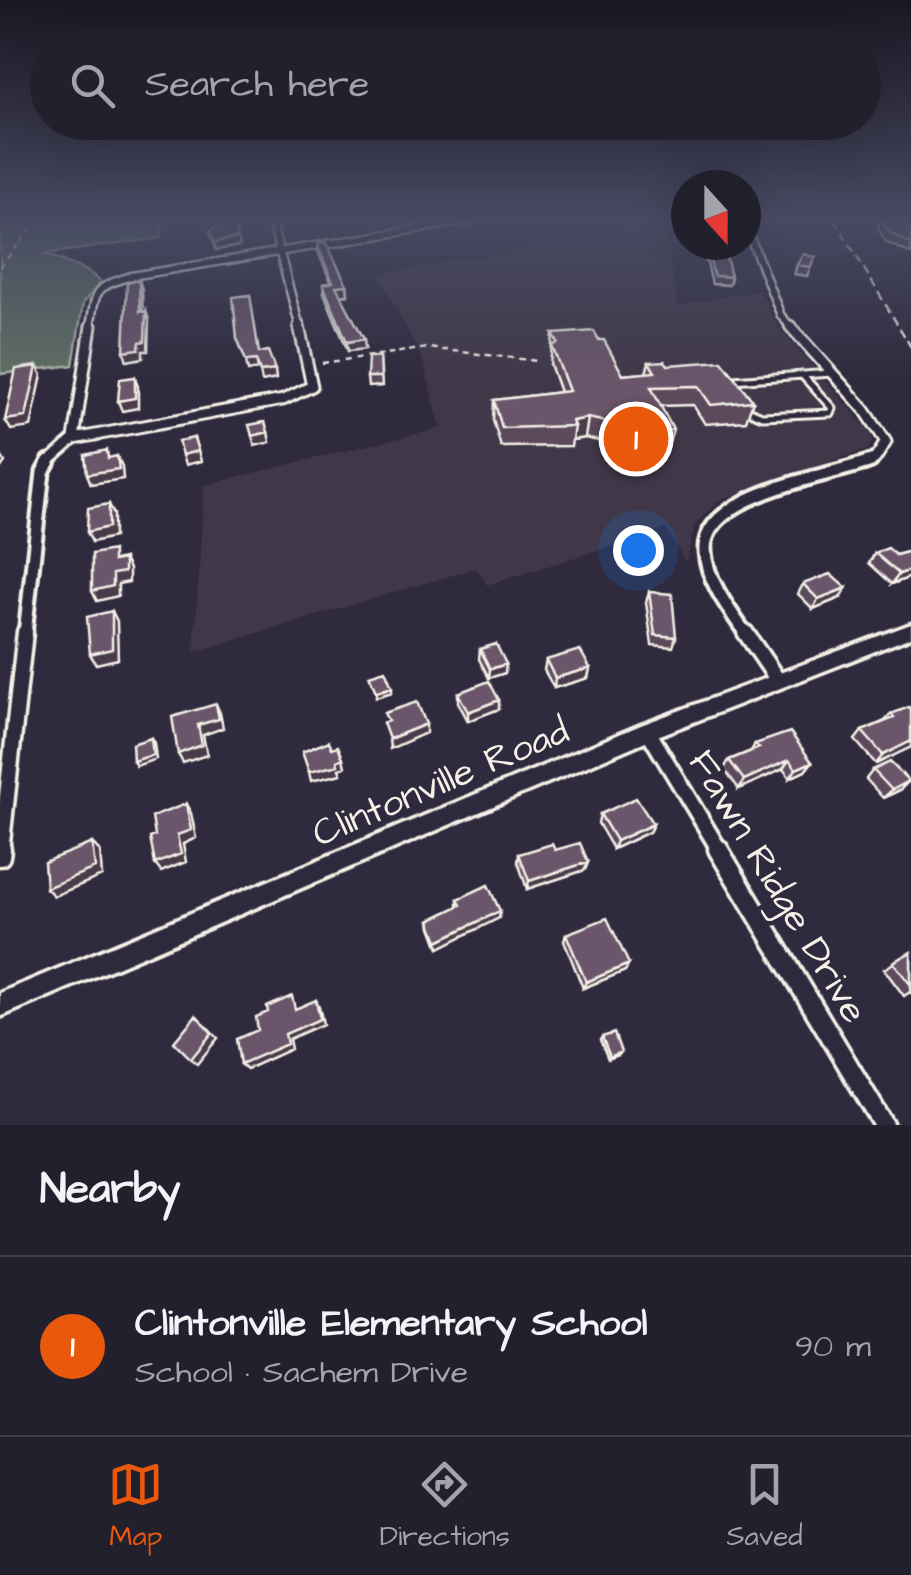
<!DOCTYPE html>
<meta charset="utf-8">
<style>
body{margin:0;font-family:"Architects Daughter",sans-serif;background:#2b2836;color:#f1f3f6}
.compass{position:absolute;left:671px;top:170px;width:90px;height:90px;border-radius:50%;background:#23202e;box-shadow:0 10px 40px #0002;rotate:159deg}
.you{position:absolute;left:638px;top:550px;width:35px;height:35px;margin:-25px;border:8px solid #fff;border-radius:50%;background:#1a73e8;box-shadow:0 0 0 15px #1a73e833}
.badge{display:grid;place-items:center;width:65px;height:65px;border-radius:50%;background:#ea580c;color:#fff;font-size:32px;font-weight:700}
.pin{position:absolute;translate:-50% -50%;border:5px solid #fff;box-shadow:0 2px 10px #0006}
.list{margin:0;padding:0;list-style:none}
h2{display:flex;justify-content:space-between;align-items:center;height:130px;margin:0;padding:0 40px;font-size:42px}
h2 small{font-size:32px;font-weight:400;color:#a3a3aa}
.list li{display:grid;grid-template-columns:65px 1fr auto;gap:30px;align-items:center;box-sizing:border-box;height:180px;padding:0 40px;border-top:2px solid #403e4a}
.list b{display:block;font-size:38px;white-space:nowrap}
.list p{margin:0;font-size:32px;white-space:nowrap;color:#a3a3aa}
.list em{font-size:32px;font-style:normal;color:#a3a3aa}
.icon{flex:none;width:55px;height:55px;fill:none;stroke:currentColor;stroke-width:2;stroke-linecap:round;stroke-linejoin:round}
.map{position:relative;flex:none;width:911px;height:1125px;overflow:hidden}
.search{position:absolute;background:#23202e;box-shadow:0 10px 40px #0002;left:30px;right:30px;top:30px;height:110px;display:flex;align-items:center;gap:25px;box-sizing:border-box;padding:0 35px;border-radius:55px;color:#a3a3aa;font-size:38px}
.sheet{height:310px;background:#23202e}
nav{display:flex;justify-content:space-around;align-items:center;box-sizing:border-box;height:140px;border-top:2px solid #403e4a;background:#23202e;font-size:28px;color:#a3a3aa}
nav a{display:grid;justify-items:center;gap:5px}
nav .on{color:#ea580c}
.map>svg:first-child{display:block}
</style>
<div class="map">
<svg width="911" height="1125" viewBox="0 0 911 1125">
<rect width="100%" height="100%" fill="#2f2a3d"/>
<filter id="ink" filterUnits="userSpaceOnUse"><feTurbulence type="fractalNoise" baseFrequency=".01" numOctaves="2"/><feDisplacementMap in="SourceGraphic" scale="20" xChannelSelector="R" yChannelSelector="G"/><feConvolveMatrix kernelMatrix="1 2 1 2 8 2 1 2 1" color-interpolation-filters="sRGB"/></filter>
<g filter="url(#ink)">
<path fill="#41374a" d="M664,224L678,306L759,290L778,327L869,430L873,440L868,449L719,500L695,525L686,563L666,529L487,585L476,568L194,652L204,485L441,428L423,361L379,274Z"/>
<path fill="#5f6e64" stroke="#aab0a6" stroke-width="2.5" d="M162,220L161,238L45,254L87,271L101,282L83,303L73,365L0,374V221Z"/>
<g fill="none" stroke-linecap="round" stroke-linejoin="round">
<defs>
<path id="service" d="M732,380L831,373
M745,409L762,416L830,413L832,408L802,375"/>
<path id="minor-far4" d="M271,220L300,328
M746,227L781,316L792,328
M90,328C96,290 93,288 131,276L473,220"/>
<path id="minor-far3" d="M790,326L865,410L886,442L875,459L864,463
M74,439L283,400L312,386L299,326
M47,463L74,439L91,326"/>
<path id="minor-far2" d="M25,634L43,472L49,461
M746,634C730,611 707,581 705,552C701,493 829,477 871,461"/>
<path id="minor-far1" d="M745,632L777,679
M648,731L720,851
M1,851L25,632"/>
<path id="minor" d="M718,849L884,1125
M0,856L1,849"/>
<path id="secondary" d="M911,624V637L655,737L0,1017V993L641,725Z"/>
</defs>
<use href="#service" stroke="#f4f1e8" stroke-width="11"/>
<use href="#minor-far4" stroke="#f4f1e8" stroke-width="11"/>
<use href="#minor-far3" stroke="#f4f1e8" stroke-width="15"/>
<use href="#minor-far2" stroke="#f4f1e8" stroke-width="19"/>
<use href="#minor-far1" stroke="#f4f1e8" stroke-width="21"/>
<use href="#minor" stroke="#f4f1e8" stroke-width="25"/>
<use href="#secondary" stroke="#f4f1e8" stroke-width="7"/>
<path stroke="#f4f1e8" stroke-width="2.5" stroke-dasharray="6 5" stroke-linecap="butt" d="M0,267L38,220
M322,363L428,348L538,361"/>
<use href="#service" stroke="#2f2a3d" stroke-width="5"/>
<use href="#minor-far4" stroke="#2f2a3d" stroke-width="6"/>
<use href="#minor-far3" stroke="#2f2a3d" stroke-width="9"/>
<use href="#minor-far2" stroke="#2f2a3d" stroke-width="11"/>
<use href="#minor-far1" stroke="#2f2a3d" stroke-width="14"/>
<use href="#minor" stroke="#2f2a3d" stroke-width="18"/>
<use href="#secondary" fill="#2f2a3d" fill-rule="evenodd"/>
<path stroke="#f4f1e8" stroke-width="2.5" stroke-dasharray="9 5" stroke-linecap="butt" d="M835,220L911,347"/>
</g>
<path fill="#5b485b" stroke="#f4f1e8" stroke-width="2.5" d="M878,220H895L911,232V254L886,242L878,228L879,224Z
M317,244L347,285L348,294L341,295L365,349L348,351L324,293L323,284L331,282L318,252Z
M705,245H723L731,277L729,285L712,284L704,251Z
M815,257L807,276L794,274L797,265Z
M553,334L599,340L623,375L646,373L649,362L668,365L753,401L746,421L705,424L693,405L660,406L673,430L667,450L624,453L621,446L585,438L572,440L571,446L501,447L493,420L494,400L560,392L550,364Z
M380,357L382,386L368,387L367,377Z
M911,551V577L892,584L869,563L875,553L896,555Z
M803,584L840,598L813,609L798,594Z
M649,592L676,637L673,647L652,645L646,602Z
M480,649L505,673L489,678L479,659Z
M546,660L590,668L588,678L554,688L544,670Z
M458,693L499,700V709L468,721L458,702Z
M911,709V747L876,764L855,740L862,731L885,721L891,714Z
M755,744L812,762L805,771L790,778L783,769L739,789L724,769L729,760L751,751Z
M873,770L900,790L883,798L866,779Z
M600,814L653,824L649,832L613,849L598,823Z
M555,850L588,862L585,870L527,889L518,862L519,854Z
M458,899L500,911L499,918L439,948L431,927L430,920L458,907Z
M566,934L629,964L625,971L583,988L564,941Z
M911,952V994L910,992L904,996L884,969Z
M602,1037L621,1052L619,1055L608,1059L600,1040Z"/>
<path fill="#4a3b4a" stroke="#f4f1e8" stroke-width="2.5" d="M238,238L240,246L216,250L214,242Z
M139,280L142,289L143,321L140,312Z
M347,285L348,294L337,295L336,286Z
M146,311L149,320L148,351H143V358L127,361L124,351L140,342Z
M364,339L365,349L348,351L347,342Z
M256,360L258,369L248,371L246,361Z
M37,366L42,375L31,427L11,430L5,420Z
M275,370L276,379L262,382L260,372Z
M135,377L138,387V408L122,411L118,401Z
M588,418L585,438L572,440L574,426L572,421Z
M268,432L270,442L255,446L252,436Z
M194,438L201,461L185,465L182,455Z
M0,454L5,462L0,469Z
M117,456L122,466L123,479L91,484L87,474Z
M109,504L114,514V537L92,542L87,532Z
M124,559L129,569V582L118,584V596L97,601L92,591Z
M911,570V577L892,584L899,574Z
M846,588L840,598L813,609L818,599Z
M112,611L117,621L118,659L96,664L90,654Z
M506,664L505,673L489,678L490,669Z
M590,668L588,678L554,688L555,678Z
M392,687V692L376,697V692Z
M499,700V709L468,721V712Z
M216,704L220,713L223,728L203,735L207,755L183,763L178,754Z
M426,724V733L390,749L389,739Z
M151,738L154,743L156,759L136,766L133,761Z
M911,741V747L876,764L883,755Z
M343,758L345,767L339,769L341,774L311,781L309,772Z
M789,760L783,769L739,789L744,780Z
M812,762L805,771L790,778L796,769Z
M909,781L900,790L883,798L892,790Z
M186,804L191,813L196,838L183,844L186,862L161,872L155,864L177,835Z
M653,824L649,832L613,849L616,841Z
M92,843L100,851L102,876L54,896L46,888Z
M588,862L585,870L527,889L529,881Z
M500,911L499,918L439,948L438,941Z
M629,964L625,971L583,988L586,982Z
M316,1000L319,1006L323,1024L289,1039L291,1049L247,1069L241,1064L285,1034Z
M196,1015L218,1038L197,1064L191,1059Z"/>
<path fill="#6a546a" stroke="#f4f1e8" stroke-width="2.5" d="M216,220H234L238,238L214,242L210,231L217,227Z
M881,220L903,221L911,232V244L890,233Z
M326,242L347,285L336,286L364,339L347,342L323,284L333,282L317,244Z
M706,245H723L731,277L714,276Z
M803,254L815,257L810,267L797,265Z
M139,280L140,312L146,311L145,341L140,342L139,349L124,351L127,282Z
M250,295L259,353L268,351L275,370L260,372L256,360L246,361L237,338L233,297Z
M594,331L599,340H604L623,375L655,372L649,362L665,361L668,365L722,361L753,401L711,405L698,386L651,387L673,430L628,433L625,426L588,418L572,421L574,426L502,428L494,400L569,391L552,346L558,343L553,334Z
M368,357H380L381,377H367Z
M37,366L26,417L5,420L16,369Z
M135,377V398L118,401L120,379Z
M265,422L268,432L252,436L249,425Z
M194,438L198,451L182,455L178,441Z
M107,450L108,458L117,456L119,469L87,474L85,455Z
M109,504V527L87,532L88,508Z
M888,548L896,555L911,551V570L899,574L875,553Z
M113,550V561L124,559V572L113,574V586L92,591V554Z
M830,574L846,588L818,599L803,584Z
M649,592L672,594L676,637L655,635Z
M112,611V649L90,654L87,617Z
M496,644L506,664L490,669L480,649Z
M580,650L590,668L555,678L546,660Z
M385,670L392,687L376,692L369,675Z
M489,681L499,700L468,712L458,693Z
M417,702L426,724L389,739L383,723L388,721L384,713Z
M216,704L219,719L198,725L202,745L178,754L172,717Z
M909,707L911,709V741L883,755L862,731L894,718L891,714Z
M790,732L812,762L796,769L789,760L744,780L729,760L759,748L755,744Z
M151,738L153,755L133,761L132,744Z
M329,741L332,748L338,746L343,758L337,761L338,765L309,772L302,752Z
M890,762L909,781L892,790L873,770Z
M636,798L653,824L616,841L600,814Z
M186,804L191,830L177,835L181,854L155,864L150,838L155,836L152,817Z
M92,843L95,868L46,888L44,862Z
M580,843L588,862L529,881L519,854L552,844L555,850Z
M488,885L500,911L438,941L430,920L461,905L458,899Z
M607,918L629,964L586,982L566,934Z
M911,952V985L893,962Z
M292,996L295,1009L316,1000L320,1019L285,1034L287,1044L241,1064L237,1039L258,1030L256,1017L268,1012L267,1007Z
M196,1015L212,1033L191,1059L174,1042Z
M614,1033L621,1052L610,1057L602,1037Z"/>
</g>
<linearGradient id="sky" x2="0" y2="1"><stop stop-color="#1a1722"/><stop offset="0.58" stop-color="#474a62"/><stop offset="1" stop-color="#474a62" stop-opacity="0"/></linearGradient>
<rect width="911" height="378" fill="url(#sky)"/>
<g text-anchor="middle" stroke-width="9" stroke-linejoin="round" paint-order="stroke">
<g font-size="38" fill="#f4f1e8" stroke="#2f2a3d">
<text transform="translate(440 781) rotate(-23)" y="13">Clintonville Road</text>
<text transform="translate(779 886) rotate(59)" y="13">Fawn Ridge Drive</text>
</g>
</g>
</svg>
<svg class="compass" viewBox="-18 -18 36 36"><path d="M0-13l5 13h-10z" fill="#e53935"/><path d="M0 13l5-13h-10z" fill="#a3a3aa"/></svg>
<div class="you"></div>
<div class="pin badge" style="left:636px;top:439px">1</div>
<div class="search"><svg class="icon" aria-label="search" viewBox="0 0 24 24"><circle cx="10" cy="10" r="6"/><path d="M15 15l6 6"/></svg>Search here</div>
</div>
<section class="sheet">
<h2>Nearby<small></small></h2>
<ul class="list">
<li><span class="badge">1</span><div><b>Clintonville Elementary School</b><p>School · Sachem Drive</p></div><em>90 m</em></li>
</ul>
</section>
<nav>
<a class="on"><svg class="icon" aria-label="map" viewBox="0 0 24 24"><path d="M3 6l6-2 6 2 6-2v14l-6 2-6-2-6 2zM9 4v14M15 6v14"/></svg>Map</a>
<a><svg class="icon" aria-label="directions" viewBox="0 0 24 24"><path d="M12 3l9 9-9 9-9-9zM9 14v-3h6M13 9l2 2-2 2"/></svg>Directions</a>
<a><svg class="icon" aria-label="saved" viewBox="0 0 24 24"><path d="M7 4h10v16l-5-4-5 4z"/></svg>Saved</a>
</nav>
